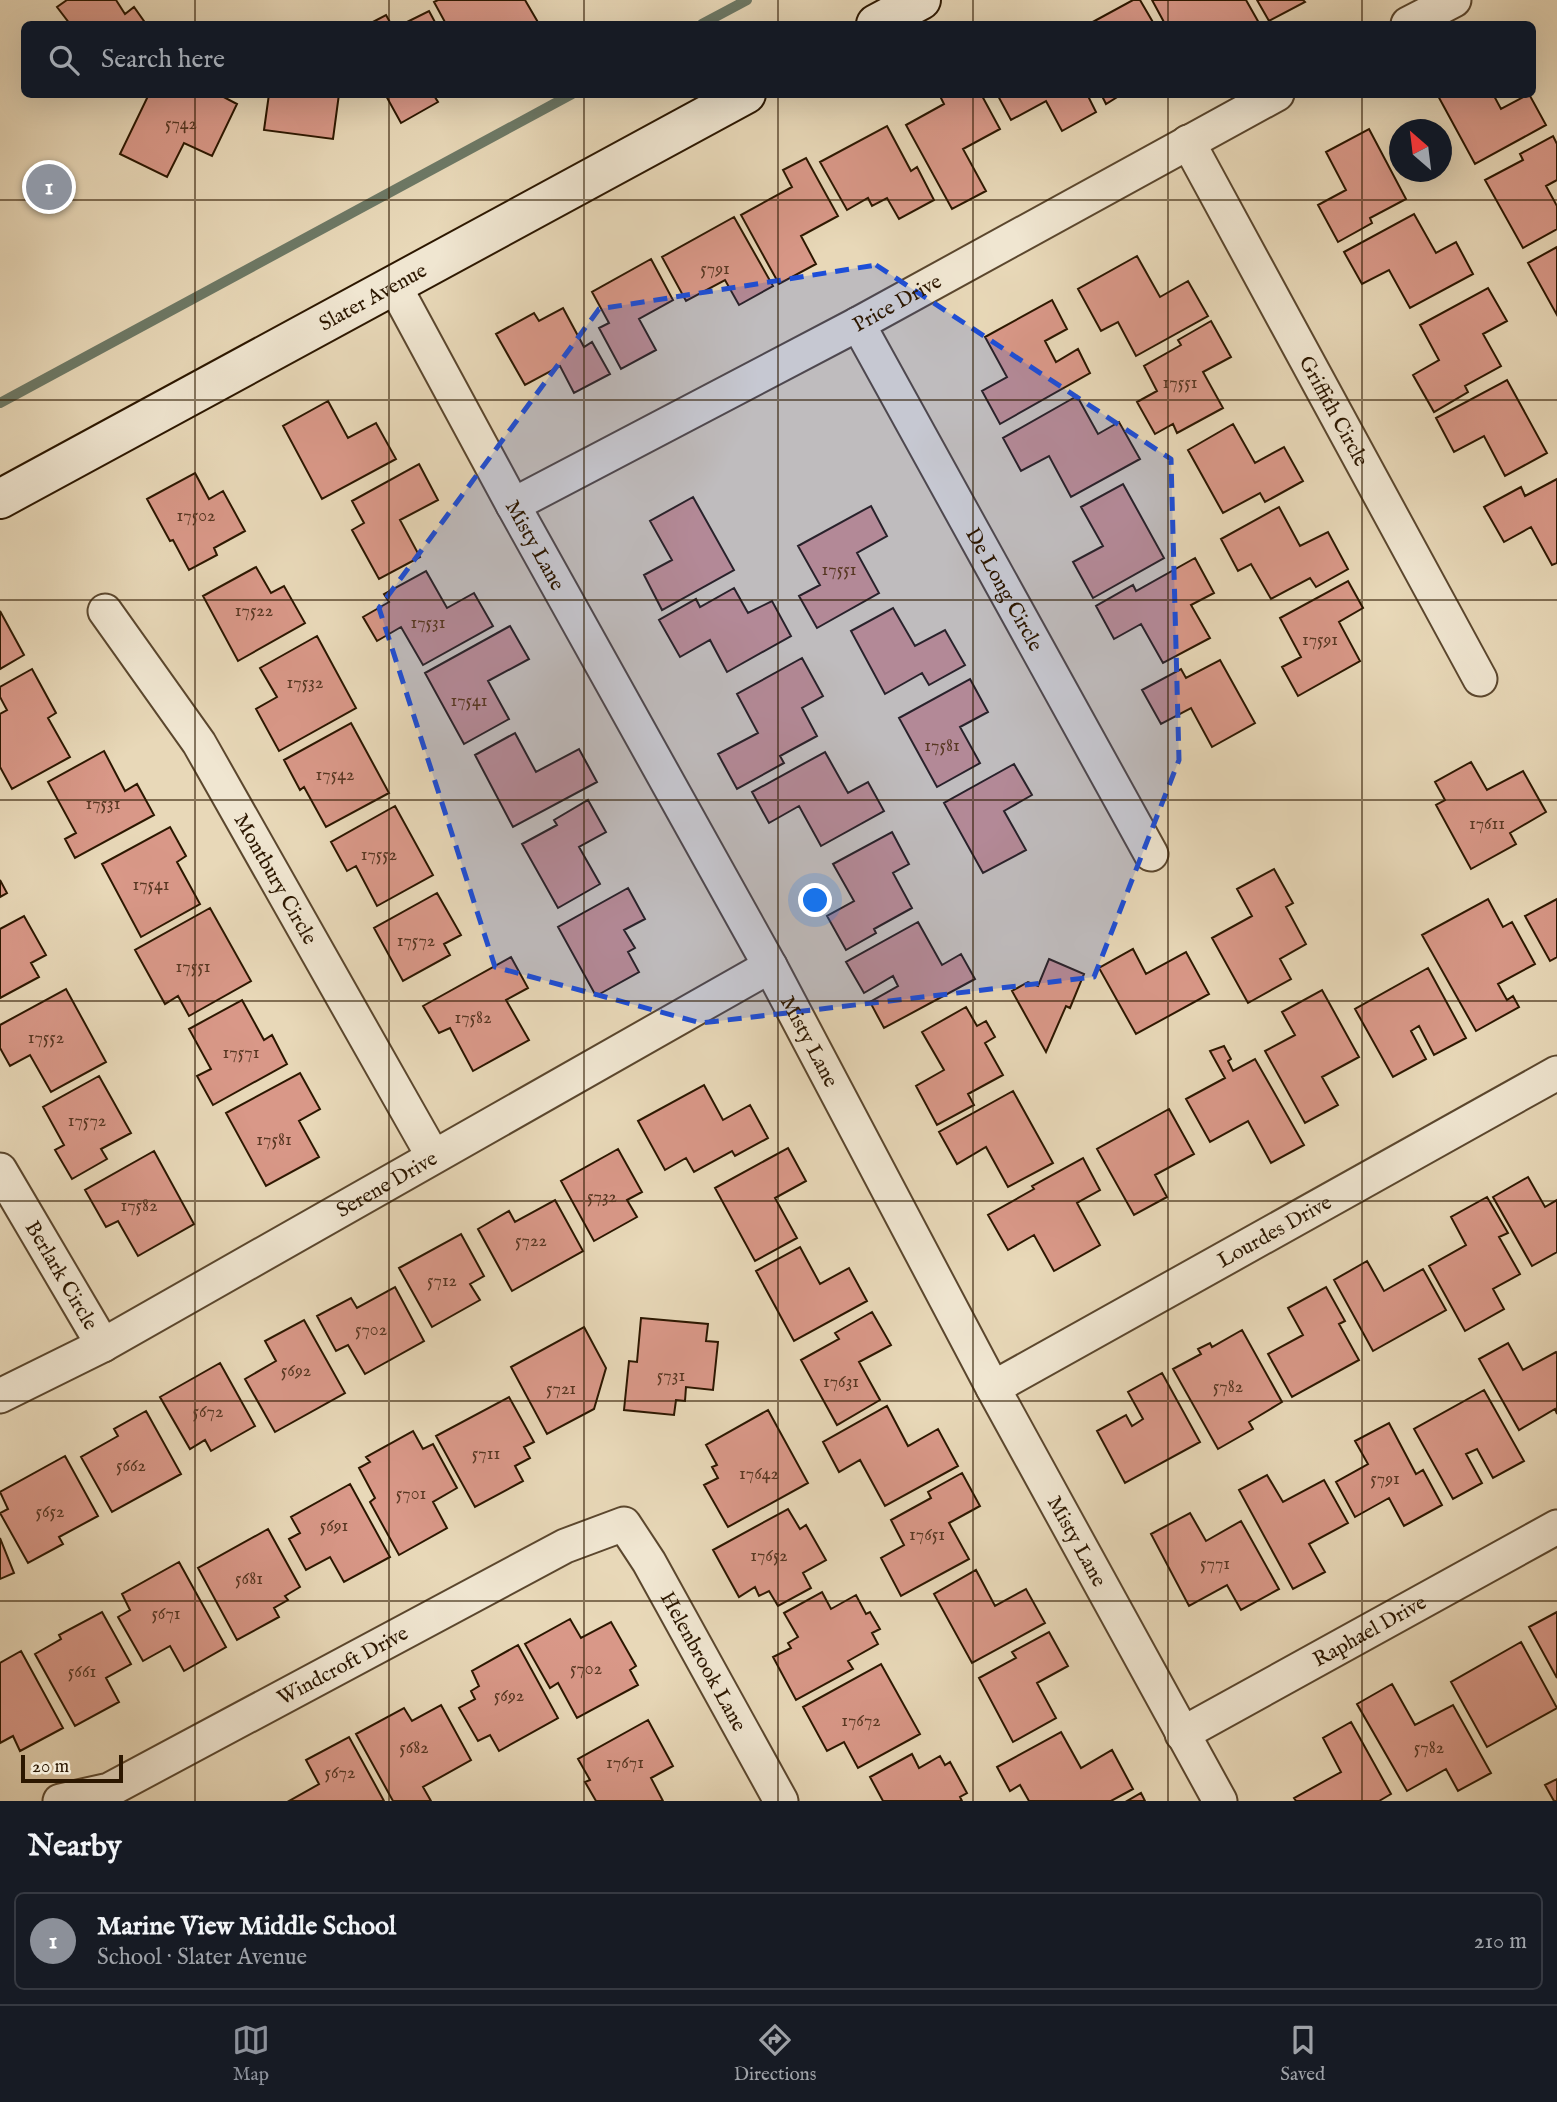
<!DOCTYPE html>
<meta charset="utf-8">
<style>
body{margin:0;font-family:"IM FELL English",serif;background:#20242c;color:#f1f3f6}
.compass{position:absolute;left:1389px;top:119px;width:63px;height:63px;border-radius:50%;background:#171b24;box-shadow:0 7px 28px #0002;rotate:332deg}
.scale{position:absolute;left:21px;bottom:18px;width:102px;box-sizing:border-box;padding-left:7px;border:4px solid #2c1700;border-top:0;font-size:19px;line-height:24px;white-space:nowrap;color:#2c1700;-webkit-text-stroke:5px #f0e6d1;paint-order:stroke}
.you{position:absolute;left:816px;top:901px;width:24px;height:24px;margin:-18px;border:5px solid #fff;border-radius:50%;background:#1a73e8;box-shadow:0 0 0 10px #1a73e833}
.badge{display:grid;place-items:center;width:46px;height:46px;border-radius:50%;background:#8c9099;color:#fff;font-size:23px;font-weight:700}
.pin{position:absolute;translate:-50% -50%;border:4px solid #fff;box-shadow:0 2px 7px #0006}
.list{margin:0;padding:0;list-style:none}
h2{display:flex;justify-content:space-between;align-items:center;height:91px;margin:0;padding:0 28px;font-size:30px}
h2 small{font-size:23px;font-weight:400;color:#9ea1a6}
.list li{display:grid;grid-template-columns:46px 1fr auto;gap:21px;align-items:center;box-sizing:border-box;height:98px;margin:0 14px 14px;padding:0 14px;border:2px solid #363941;border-radius:10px}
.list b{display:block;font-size:26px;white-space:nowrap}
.list p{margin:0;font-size:23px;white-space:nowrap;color:#9ea1a6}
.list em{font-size:23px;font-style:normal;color:#9ea1a6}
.icon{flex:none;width:38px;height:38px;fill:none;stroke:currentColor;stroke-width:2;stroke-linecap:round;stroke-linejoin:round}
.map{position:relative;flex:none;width:1557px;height:1801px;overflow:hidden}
.search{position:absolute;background:#171b24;box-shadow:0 7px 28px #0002;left:21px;right:21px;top:21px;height:77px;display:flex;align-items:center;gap:18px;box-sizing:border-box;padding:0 24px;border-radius:10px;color:#9ea1a6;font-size:26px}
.sheet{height:203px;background:#171b24}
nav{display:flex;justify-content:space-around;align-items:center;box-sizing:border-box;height:98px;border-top:2px solid #363941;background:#171b24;font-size:19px;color:#9ea1a6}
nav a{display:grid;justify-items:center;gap:4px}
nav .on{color:#8c9099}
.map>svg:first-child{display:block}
</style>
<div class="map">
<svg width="1557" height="1801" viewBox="0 0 1557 1801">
<rect width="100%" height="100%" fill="#e8d8b8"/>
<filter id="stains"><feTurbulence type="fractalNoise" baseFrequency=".00286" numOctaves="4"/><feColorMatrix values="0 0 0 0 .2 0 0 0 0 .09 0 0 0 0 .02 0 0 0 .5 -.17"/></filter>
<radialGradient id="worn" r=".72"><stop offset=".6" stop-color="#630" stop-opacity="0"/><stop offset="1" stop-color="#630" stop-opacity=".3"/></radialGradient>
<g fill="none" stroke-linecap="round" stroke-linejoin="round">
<path stroke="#6d7966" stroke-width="10" d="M702,24L747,0
M0,403L572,94"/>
</g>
<path fill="#d99888" stroke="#2c1700" stroke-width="2" d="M67,0H116L125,14L134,7L146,24H70L57,7Z
M438,0H525L539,24H446L434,2Z
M1133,0H1140L1154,24H1089Z
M1152,0H1246L1259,23L1256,24H1165Z
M1257,0H1303L1305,2L1269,21Z
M429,11L436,24H403Z
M386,15L391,24H369Z
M149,94H218L237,104L212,156L184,143L167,177L120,154Z
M269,94H339L333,139L264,130Z
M385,94H433L438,102L401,123Z
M939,94H981L1000,129L963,149L986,191L952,209L906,125L944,104Z
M997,94H1087L1096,112L1062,131L1046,101L1011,120Z
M1101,94H1122L1106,104Z
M1437,94H1493L1501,109L1529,94L1546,125L1475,164Z
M887,126L911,171L917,167L934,200L899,219L887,198L872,206L868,198L847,210L820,162Z
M1369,129L1406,199L1370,218L1372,223L1338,242L1318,205L1346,190L1326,152Z
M1553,136L1557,144V180L1546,186L1557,206V229L1523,248L1485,180L1523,160L1520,154Z
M806,158L838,216L801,236L816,264L779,284L741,215L792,187L783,170Z
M1414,214L1436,253L1456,242L1473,274L1410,308L1389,270L1362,284L1344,252Z
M734,217L773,286L739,305L725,280L686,301L662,257Z
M1557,247V315L1528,263Z
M1137,256L1160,297L1188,281L1208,316L1136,356L1118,322L1101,331L1078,289Z
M651,259L673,300L639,319L656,350L621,369L599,328L609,323L592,292Z
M1488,288L1507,321L1483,334L1501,366L1465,386L1468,392L1434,412L1413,375L1439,360L1420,325Z
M1052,300L1067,329L1045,341L1056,362L1078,349L1090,373L1000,424L982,391L1007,377L985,337Z
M563,308L584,347L592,342L610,374L574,393L560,366L525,385L496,334L534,313L539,321Z
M1211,321L1231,357L1203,372L1223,408L1177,433L1173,424L1155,434L1137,402L1157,391L1144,366L1181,345L1178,340Z
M1507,380L1547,453L1505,476L1484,436L1454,452L1436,418Z
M1077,396L1098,434L1119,422L1140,459L1071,497L1049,456L1021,471L1003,438Z
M328,401L348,438L376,423L396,459L322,499L283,426Z
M1233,424L1255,463L1284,447L1303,481L1265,502L1260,493L1223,513L1188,450Z
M419,464L438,500L400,520L420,557L379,579L352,530L364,523L352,501Z
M195,473L209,499L223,491L245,531L214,548L217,555L189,570L173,540L170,541L147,499Z
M1557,479V563L1552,565L1531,527L1504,542L1484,507L1521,487L1525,496Z
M1123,484L1164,558L1093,598L1073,562L1103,546L1081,507Z
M693,497L734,570L662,610L644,575L672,560L650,521Z
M871,506L887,536L857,553L879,593L817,628L799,596L820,585L798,546Z
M1279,507L1300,546L1328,532L1348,569L1316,587L1310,578L1271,599L1251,564L1238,571L1221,539Z
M1195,558L1214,593L1191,605L1210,638L1163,663L1141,624L1114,639L1096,606L1133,585L1136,591Z
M256,567L271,593L284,586L305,623L238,661L203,596Z
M426,571L447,608L474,593L493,626L423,665L401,627L377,641L363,617L389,602L384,594Z
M1348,581L1363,608L1339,622L1360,661L1298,696L1282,667L1301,657L1280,618Z
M734,588L748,613L772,601L791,636L727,672L710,640L680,657L659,620L696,599L700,607Z
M893,608L915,646L945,630L965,665L929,685L922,673L885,694L851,631Z
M0,611L24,655L0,669Z
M510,626L529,659L488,681L509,719L464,744L425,673Z
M317,636L356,708L279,751L256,709L277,697L260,668Z
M802,658L823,696L802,708L817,736L780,756L784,763L737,789L718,754L758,733L737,694Z
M1220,660L1255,723L1212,747L1191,708L1161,724L1142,690L1181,669L1186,678Z
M32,669L56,713L48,718L70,757L12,789L0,767V714L7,710L0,697V687Z
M970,679L988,712L960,727L980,763L937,787L899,718Z
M351,723L389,793L326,827L304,787L300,790L284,760Z
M515,733L536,772L579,749L597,782L513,827L475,755Z
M104,751L125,791L137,784L154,815L75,858L65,839L76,833L48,782Z
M825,752L848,793L868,782L884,811L821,846L799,806L769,823L752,792Z
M1471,762L1487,790L1523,771L1546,812L1510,833L1516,844L1471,869L1436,805L1445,800L1435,782Z
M1014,764L1032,795L1004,811L1026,850L983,873L944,803Z
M588,800L606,832L579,847L600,884L558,908L522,844L557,825L554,820Z
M395,806L433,875L377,906L356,866L347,871L331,842Z
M170,827L186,856L177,862L200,904L141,937L102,864Z
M892,832L909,864L893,873L912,908L874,929L876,933L846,950L827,916L854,901L833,864Z
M1274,869L1293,903L1286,907L1306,944L1280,959L1291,979L1248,1003L1212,938L1252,916L1237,889Z
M0,880L7,893L0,897Z
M628,888L645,919L624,930L635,948L628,952L639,972L596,996L558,927Z
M437,893L461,935L444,944L450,955L403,981L374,928Z
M1488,899L1503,927L1512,922L1535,964L1498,984L1507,1000L1513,996L1519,1007L1476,1031L1422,935Z
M1557,899V957L1550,961L1525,916Z
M210,908L251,981L189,1016L178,996L165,1004L135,950Z
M24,916L46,955L31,963L39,977L0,998V929Z
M918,922L942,965L961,954L975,979L884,1028L870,1002L898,986L893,976L864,993L846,962Z
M1133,949L1146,974L1186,952L1209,994L1136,1034L1099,968Z
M511,957L528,988L506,1000L529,1040L473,1071L450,1028L439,1033L423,1006Z
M1049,959L1084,974L1070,1008L1066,1006L1046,1052L1012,991L1028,982L1038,986Z
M1428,968L1466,1038L1434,1055L1419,1026L1411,1031L1426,1059L1393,1077L1355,1009Z
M66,989L106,1062L51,1092L30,1055L10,1066L0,1048V1025Z
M1322,990L1359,1057L1322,1077L1338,1105L1305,1123L1265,1051L1295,1035L1282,1012Z
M242,1000L264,1040L272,1035L287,1064L213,1105L197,1076L211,1069L189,1029Z
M966,1007L977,1026L986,1021L995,1037L985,1043L1003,1075L968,1094L974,1105L937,1125L916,1086L944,1070L922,1032Z
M1224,1046L1231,1059L1228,1061L1233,1071L1255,1059L1304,1145L1271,1163L1248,1121L1210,1142L1186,1099L1225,1078L1210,1051Z
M300,1073L320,1109L299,1121L319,1157L266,1186L226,1113Z
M99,1076L131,1133L101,1149L107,1159L72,1179L55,1150L64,1145L43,1107Z
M704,1085L723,1120L750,1105L768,1138L735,1156L732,1151L694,1172L686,1158L665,1170L638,1121Z
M1013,1091L1053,1163L1008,1187L986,1147L957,1164L939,1132Z
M1169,1109L1194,1154L1155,1175L1167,1197L1134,1215L1097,1149Z
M788,1148L806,1181L775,1198L797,1238L755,1261L715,1188Z
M618,1149L642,1192L627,1200L637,1217L594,1241L561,1181Z
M154,1151L194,1224L138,1256L118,1221L106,1227L85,1190Z
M1083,1158L1100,1190L1077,1203L1100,1245L1054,1271L1034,1235L1008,1250L988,1215L1034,1189L1032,1186Z
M1528,1177L1545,1207L1557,1200V1252L1532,1266L1493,1197Z
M1487,1197L1508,1233L1499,1237L1520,1274L1493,1289L1504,1309L1465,1331L1429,1266L1466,1245L1451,1217Z
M555,1200L583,1251L512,1291L478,1229L509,1211L515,1222Z
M461,1234L484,1276L470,1284L480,1300L432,1327L399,1268Z
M800,1247L820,1284L849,1268L867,1301L794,1341L756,1271Z
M1367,1261L1384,1291L1423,1269L1446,1310L1373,1351L1334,1280Z
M395,1287L424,1341L365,1374L348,1345L336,1351L317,1316L351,1298L357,1308Z
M1326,1287L1345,1321L1339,1324L1359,1360L1292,1397L1268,1354L1303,1335L1288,1308Z
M872,1312L891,1345L859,1362L880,1400L837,1425L801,1360L839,1339L835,1333Z
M641,1318L708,1324L706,1341L718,1342L713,1390L686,1387L685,1401L676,1400L674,1415L624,1410L629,1361L637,1362Z
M304,1320L345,1393L275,1432L245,1379L276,1361L265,1341Z
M584,1327L606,1368L594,1409L547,1434L511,1367Z
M1242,1330L1282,1402L1249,1422L1253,1429L1218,1449L1173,1369L1201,1354L1198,1349L1210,1343L1212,1347Z
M1508,1343L1523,1370L1556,1352L1557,1353V1414L1555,1409L1519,1430L1479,1359Z
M220,1363L255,1426L211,1451L205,1440L190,1449L160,1397Z
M1162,1373L1200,1442L1125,1483L1097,1431L1126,1415L1132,1426L1143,1419L1128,1392Z
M1484,1390L1524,1461L1493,1478L1477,1449L1466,1454L1482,1483L1453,1499L1414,1429Z
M509,1397L534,1442L524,1447L530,1458L515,1466L523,1481L475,1507L436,1436Z
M887,1406L908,1446L938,1429L958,1466L885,1506L860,1460L839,1472L823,1442Z
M768,1410L808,1483L728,1527L704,1485L718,1478L712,1467L717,1465L706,1445Z
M146,1411L181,1474L112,1512L81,1457L118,1436L114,1429Z
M1389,1423L1416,1474L1423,1470L1442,1505L1404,1526L1389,1498L1355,1517L1336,1482L1368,1464L1355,1441Z
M413,1431L423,1449L433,1444L457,1488L433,1502L447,1528L399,1555L370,1502L375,1498L359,1468L370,1462L366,1457Z
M65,1456L98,1516L59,1537L63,1544L28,1563L0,1513L8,1509L0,1492Z
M962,1473L980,1506L949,1523L969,1559L901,1596L881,1558L904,1545L891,1520L931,1498L928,1492Z
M1267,1475L1283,1502L1324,1480L1348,1523L1309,1544L1325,1572L1293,1589L1239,1490Z
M350,1484L390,1557L344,1582L330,1557L306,1570L289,1539L300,1533L291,1517Z
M788,1509L800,1529L806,1525L826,1560L803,1573L811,1588L778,1606L769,1591L759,1596L755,1587L739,1597L713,1550Z
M1190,1513L1206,1541L1241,1521L1279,1589L1241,1610L1227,1585L1189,1606L1151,1534Z
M268,1529L300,1587L285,1596L288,1600L274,1608L279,1617L237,1640L198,1568Z
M0,1538L14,1573L0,1579Z
M179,1562L226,1647L184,1671L170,1646L143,1661L118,1617L130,1610L122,1594Z
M976,1570L995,1606L1026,1589L1045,1623L972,1663L934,1594Z
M822,1592L831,1609L856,1595L866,1614L870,1612L880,1629L872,1633L878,1644L848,1661L853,1669L796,1700L773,1657L791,1648L788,1643L798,1637L784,1613Z
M102,1612L131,1664L106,1678L119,1702L75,1726L35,1654L61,1639L59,1635Z
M1557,1612V1678L1529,1627Z
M570,1619L581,1638L611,1622L636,1666L630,1670L638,1685L577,1718L558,1683L550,1688L525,1644Z
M1049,1632L1068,1666L1037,1683L1056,1718L1013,1742L979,1678L1016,1658L1012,1652Z
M1521,1642L1557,1708L1487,1747L1451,1682Z
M518,1645L558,1718L499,1751L490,1735L478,1741L459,1708L475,1699L471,1691L479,1686L472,1671Z
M21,1651L63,1728L20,1751L13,1736L0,1743V1663Z
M881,1664L920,1734L858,1768L844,1742L827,1751L803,1707Z
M1392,1684L1415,1725L1453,1705L1491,1773L1458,1791L1446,1769L1407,1791L1357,1704Z
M441,1705L471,1760L423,1787L431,1801H393L356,1734L404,1708L412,1721Z
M648,1720L673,1766L651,1778L663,1801H596L585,1782L590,1780L578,1759Z
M1351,1722L1391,1794L1379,1801H1296L1294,1798L1341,1772L1323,1738Z
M1061,1732L1081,1768L1112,1750L1133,1789L1111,1801H1029L1020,1785L1010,1791L997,1767Z
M349,1737L384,1801H289L319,1784L306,1760Z
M912,1754L919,1768L940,1756L945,1765L950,1762L967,1793L960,1797L962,1801H883L870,1777Z
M1557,1779V1801H1554L1545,1785Z
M1141,1793L1145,1801H1127Z"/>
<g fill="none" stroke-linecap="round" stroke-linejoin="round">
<defs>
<g id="street">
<path d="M1408,24L1454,0"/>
<path id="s1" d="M1188,142L1480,679"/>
<path id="s2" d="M394,285L513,505L770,966L993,1388L1220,1801"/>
<path id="s3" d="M858,324L1151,854"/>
<path id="s4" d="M513,505L858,324L1277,94"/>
<path id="s5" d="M105,611L199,743L433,1156"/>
<path id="s6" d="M0,1170L103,1345"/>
<path id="s7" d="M993,1388L1557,1073"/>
<path id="s8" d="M0,1396L103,1345L770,966"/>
<path id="s9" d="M1182,1734L1557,1527"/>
<path id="s10" d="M60,1801L109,1790L565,1546L624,1524L649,1562L781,1801"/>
</g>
<g id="secondary">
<path d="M876,24L921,0"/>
<path id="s11" d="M0,499L746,94"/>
</g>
</defs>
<use href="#street" stroke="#5b472e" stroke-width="37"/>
<use href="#secondary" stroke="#2c1700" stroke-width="42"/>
<use href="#street" stroke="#f0e6d1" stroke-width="33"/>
<use href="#secondary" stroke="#f0e6d1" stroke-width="38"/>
</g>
<path fill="#1d4ed8" fill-opacity="0.2" stroke="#1d4ed8" stroke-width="5" stroke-dasharray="14 9" stroke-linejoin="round" d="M876,265L1171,459L1179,760L1094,977L701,1023L495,967L379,608L599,309Z"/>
<path fill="none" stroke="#2c1700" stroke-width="2" stroke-opacity="0.55" d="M195,0V24M389,0V24M584,0V24M778,0V24M973,0V24M1168,0V24M1362,0V24M195,94V1801M389,94V1801M584,94V1801M778,94V1801M973,94V1801M1168,94V1801M1362,94V1801M0,200H1557M0,400H1557M0,600H1557M0,800H1557M0,1001H1557M0,1201H1557M0,1401H1557M0,1601H1557"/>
<g text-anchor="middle" stroke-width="6" stroke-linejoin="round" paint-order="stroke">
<g font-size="18" fill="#573722">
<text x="181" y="129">5742</text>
<text x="715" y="274">5791</text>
<text x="1180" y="388">17551</text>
<text x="196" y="521">17502</text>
<text x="839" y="575">17551</text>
<text x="254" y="616">17522</text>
<text x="428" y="628">17531</text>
<text x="1320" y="645">17591</text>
<text x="305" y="688">17532</text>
<text x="469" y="706">17541</text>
<text x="942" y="751">17581</text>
<text x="335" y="780">17542</text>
<text x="103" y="809">17531</text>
<text x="1487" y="829">17611</text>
<text x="379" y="860">17552</text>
<text x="151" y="890">17541</text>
<text x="416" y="946">17572</text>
<text x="193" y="972">17551</text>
<text x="473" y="1023">17582</text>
<text x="46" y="1043">17552</text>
<text x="241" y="1058">17571</text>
<text x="87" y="1126">17572</text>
<text x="274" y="1145">17581</text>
<text x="602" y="1202">5732</text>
<text x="139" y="1211">17582</text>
<text x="531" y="1246">5722</text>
<text x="442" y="1286">5712</text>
<text x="371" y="1335">5702</text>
<text x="296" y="1376">5692</text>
<text x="671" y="1381">5731</text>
<text x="841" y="1387">17631</text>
<text x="1228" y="1392">5782</text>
<text x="561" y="1394">5721</text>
<text x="208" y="1417">5672</text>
<text x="486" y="1459">5711</text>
<text x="131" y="1471">5662</text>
<text x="759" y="1479">17642</text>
<text x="1385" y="1484">5791</text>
<text x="411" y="1499">5701</text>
<text x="50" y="1517">5652</text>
<text x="334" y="1531">5691</text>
<text x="927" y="1540">17651</text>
<text x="769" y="1561">17652</text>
<text x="1215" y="1569">5771</text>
<text x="249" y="1584">5681</text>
<text x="166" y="1619">5671</text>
<text x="586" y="1674">5702</text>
<text x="82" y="1677">5661</text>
<text x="509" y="1701">5692</text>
<text x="861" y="1726">17672</text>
<text x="414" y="1753">5682</text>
<text x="1429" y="1753">5782</text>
<text x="625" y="1768">17671</text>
<text x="340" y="1778">5672</text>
</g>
<g font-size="21" fill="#2c1700" stroke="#f0e6d1">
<text dy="7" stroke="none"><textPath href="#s11" startOffset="424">Slater Avenue</textPath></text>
<text dy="7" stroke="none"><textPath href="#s4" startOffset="434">Price Drive</textPath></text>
<text dy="7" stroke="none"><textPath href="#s1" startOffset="306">Griffith Circle</textPath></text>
<text dy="7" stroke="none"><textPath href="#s2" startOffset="296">Misty Lane</textPath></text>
<text dy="7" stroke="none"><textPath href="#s3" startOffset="303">De Long Circle</textPath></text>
<text dy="7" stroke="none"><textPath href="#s5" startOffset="318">Montbury Circle</textPath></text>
<text dy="7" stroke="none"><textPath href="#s2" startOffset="863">Misty Lane</textPath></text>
<text dy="7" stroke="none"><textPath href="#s8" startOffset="441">Serene Drive</textPath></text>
<text dy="7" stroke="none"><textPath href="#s7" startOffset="322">Lourdes Drive</textPath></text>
<text dy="7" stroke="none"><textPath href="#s6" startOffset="122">Berlark Circle</textPath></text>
<text dy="7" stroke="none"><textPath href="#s2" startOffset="1430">Misty Lane</textPath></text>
<text dy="7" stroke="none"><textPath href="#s9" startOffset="214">Raphael Drive</textPath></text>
<text dy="7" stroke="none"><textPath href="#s10" startOffset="789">Helenbrook Lane</textPath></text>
<text dy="7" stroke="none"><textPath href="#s10" startOffset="315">Windcroft Drive</textPath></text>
</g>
</g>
<rect width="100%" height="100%" filter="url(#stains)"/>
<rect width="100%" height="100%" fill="url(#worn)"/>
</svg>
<svg class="compass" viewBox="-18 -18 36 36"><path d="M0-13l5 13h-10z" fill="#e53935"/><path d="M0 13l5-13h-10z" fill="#9ea1a6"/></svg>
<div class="scale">20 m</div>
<div class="you"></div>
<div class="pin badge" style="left:49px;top:187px">1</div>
<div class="search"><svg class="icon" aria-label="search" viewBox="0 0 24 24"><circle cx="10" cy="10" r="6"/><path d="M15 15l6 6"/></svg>Search here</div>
</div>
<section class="sheet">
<h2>Nearby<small></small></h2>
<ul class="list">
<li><span class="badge">1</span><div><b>Marine View Middle School</b><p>School · Slater Avenue</p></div><em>210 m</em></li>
</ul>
</section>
<nav>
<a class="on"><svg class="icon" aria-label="map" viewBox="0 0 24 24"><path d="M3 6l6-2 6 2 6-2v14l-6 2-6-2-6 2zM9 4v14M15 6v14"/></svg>Map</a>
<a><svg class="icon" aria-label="directions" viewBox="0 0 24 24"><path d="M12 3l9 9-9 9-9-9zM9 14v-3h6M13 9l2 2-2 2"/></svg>Directions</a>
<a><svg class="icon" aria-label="saved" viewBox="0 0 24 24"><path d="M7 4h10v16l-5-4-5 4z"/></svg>Saved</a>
</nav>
